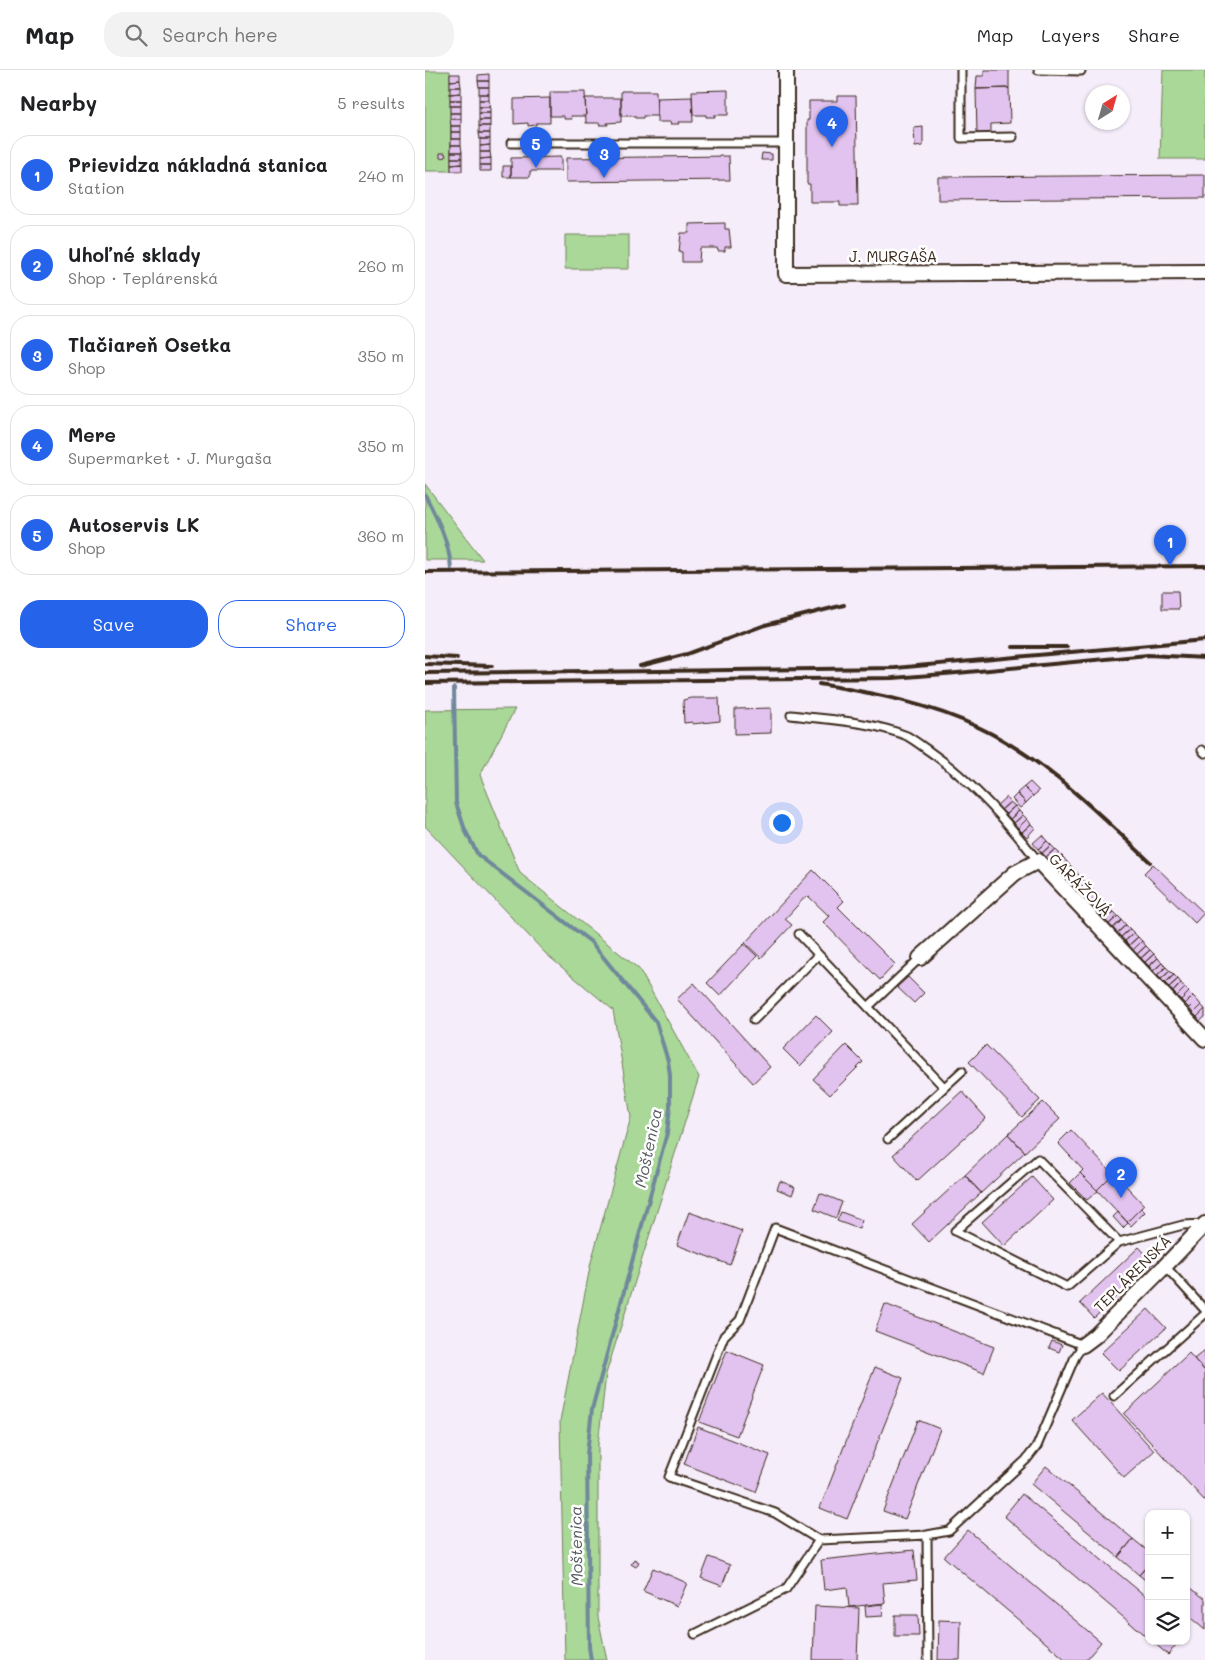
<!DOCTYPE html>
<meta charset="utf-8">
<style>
body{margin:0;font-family:Mali,sans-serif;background:#f2f2f2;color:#202124}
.controls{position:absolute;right:15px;bottom:15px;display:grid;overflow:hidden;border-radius:10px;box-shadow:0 1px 4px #0004}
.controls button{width:45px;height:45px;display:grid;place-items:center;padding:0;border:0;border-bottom:1px solid #e0e0e0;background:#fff;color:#202124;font:25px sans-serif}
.compass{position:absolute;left:660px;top:15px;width:45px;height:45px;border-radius:50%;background:#fff;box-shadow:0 1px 4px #0004;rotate:37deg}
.you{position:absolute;left:356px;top:752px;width:18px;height:18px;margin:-12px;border:4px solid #fff;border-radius:50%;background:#1a73e8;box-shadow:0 0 0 8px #1a73e833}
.badge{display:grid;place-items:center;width:32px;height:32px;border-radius:50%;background:#2563eb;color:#fff;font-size:16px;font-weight:700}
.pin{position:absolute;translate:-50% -41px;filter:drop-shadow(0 1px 2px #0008)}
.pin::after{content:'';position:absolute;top:26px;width:18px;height:15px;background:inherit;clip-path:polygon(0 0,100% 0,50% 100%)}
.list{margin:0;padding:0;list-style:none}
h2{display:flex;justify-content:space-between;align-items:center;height:65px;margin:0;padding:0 20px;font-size:21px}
h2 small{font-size:16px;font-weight:400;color:#757577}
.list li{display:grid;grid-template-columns:32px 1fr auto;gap:15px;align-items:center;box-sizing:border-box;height:80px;margin:0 10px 10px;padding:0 10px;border:1px solid #e0e0e0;border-radius:20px}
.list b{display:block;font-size:19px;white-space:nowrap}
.list p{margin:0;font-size:16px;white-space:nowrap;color:#757577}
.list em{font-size:16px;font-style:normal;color:#757577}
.actions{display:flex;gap:10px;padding:15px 20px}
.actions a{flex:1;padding:11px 0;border:1px solid #2563eb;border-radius:20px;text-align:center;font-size:18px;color:#2563eb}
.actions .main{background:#2563eb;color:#fff}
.icon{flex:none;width:28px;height:28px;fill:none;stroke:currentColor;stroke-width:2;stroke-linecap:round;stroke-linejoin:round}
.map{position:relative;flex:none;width:780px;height:1590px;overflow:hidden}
header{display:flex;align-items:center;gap:30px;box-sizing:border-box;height:70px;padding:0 25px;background:#fff;border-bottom:1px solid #e0e0e0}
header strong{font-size:24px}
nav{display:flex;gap:28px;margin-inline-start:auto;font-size:18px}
.search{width:350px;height:45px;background:#f2f2f2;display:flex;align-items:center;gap:12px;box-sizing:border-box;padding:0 18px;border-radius:20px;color:#757577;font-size:19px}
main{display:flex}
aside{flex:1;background:#fff}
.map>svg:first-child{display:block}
</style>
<header>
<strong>Map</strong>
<div class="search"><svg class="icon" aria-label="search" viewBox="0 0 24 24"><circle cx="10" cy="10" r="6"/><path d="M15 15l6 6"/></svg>Search here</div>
<nav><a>Map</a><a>Layers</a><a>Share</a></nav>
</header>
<main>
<aside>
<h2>Nearby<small>5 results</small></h2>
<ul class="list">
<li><span class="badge">1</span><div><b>Prievidza nákladná stanica</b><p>Station</p></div><em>240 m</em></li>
<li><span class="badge">2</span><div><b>Uhoľné sklady</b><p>Shop · Teplárenská</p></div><em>260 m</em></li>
<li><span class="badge">3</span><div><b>Tlačiareň Osetka</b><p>Shop</p></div><em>350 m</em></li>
<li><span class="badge">4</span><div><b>Mere</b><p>Supermarket · J. Murgaša</p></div><em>350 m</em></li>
<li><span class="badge">5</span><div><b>Autoservis LK</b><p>Shop</p></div><em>360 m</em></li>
</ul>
<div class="actions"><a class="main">Save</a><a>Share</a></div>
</aside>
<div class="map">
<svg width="780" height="1590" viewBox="0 0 780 1590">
<rect width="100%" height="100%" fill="#f6edfa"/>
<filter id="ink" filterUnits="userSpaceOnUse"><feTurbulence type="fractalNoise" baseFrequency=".02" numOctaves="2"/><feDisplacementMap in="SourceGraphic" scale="10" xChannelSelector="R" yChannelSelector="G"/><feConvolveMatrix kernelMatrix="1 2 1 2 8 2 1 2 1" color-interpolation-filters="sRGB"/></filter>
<g filter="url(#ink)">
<path fill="#a9d898" stroke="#72815b" d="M738,0H780V89H735Z
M0,1H25L26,101H0Z
M140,165H204V199H140Z
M0,414L58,490H0Z
M90,639L55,705L95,803L214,899L274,1007L181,1304L173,1375V1547L182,1590H140L135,1351L166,1192L206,1047L188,940L121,884L0,756V640Z"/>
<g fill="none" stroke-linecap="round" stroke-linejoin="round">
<path stroke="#6f889b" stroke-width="4" d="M0,425C12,448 24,471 26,498
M29,618L31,733L40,760L53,785L166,872L231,952L243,991L245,1005V1037L242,1063L167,1339L162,1384L164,1577L166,1590"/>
</g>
<path fill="#e2c2ee" stroke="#3b2a1e" d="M559,0H584V18L551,19L552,6H559Z
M25,4H35V10L25,11Z
M64,4V11H53V5Z
M35,10L36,17H25V11Z
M53,11H64V17H54Z
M25,17H36V23L25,24Z
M54,17H64V24H54Z
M584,18L585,53L566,54V65H552L551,19Z
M303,20V45H289L290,47H281V45H268L267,21Z
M196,21H231L232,46H218V48H210V46H196Z
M125,22H160L161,46H146L147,49H139V46H125Z
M36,23V30H25V24Z
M54,24H64V30H54Z
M412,26H431L433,136H415V132H385V114H382V50H384V31H412Z
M267,27L268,52H253L254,54H245L246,52H232V28Z
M125,28V53H111V55L103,56V53L89,54V29Z
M160,28H196V52L182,53L183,55H174L175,53H161Z
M25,30H36V36H25Z
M54,30H64L65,37H54Z
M25,36H36V43H25Z
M54,37H65V43H54Z
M25,43H36V49H25Z
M54,43H65V50H54Z
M25,49H36V56H26Z
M54,50H65V56H54Z
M26,56H36V62H26Z
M54,56H65V63H54Z
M498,57V76L490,77L489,58Z
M26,62H36V69H26Z
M54,63H65V69H55Z
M26,69H36V75H26Z
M55,69H65V75L55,76Z
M26,75H36L37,82H26Z
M65,75V82H55V76Z
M26,82H37V88H26Z
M55,82H65L66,88L55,89Z
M15,83H20L21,87L15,88Z
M337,83L347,84V90H336Z
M304,86L305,110L141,112V88Z
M136,87V101H105V107H86V88Z
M26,88H37V94L26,95Z
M66,88V95H55V89Z
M37,94V101H26V95Z
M55,95H66V101H55Z
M78,96H86V107H78Z
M780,105V128L513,130V107Z
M300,153V159H304L306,177H300V181H293L292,178H275L274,192H257V182H254L256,163H264V154Z
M737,521H753L754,539H737Z
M266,628H294L295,651L267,654L268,652L259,653L258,630Z
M346,638V663L310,664V639Z
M605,712L614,721L608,726L599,717Z
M599,717L608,726L601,733L592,723Z
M592,724L601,733L595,738L587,729Z
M581,727L585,732L576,740L572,735Z
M585,732L590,736L581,744L576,740Z
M590,736L594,741L585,749L581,744Z
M594,741L598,745L589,753L585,749Z
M598,745L602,749L593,758L589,753Z
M602,749L606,754L597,762L593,758Z
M606,754L610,758L602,767L597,762Z
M617,765L622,771L613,779L608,773Z
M622,771L626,775L617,783L613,779Z
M626,775L630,779L621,787L617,783Z
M630,779L634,783L625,791L621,787Z
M634,783L638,787L629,796L625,791Z
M638,787L642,792L633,800L629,796Z
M642,792L646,796L637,804L633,800Z
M728,794L779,843L770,853L719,803Z
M646,796L650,800L641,808L637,804Z
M388,800L419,831L413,837L470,894L455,910L398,852L404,846L382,825L360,849L367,855L336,888L320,873Z
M650,800L653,804L645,812L641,808Z
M653,804L657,808L649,817L645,812Z
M657,808L661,813L653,821L649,817Z
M661,813L665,817L657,825L653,821Z
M665,817L669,821L661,829L657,825Z
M669,821L673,825L665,833L661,829Z
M673,825L677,829L669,837L665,833Z
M677,829L681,833L672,842L669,837Z
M681,833L685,838L677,846L672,842Z
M685,838L689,842L680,850L677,846Z
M689,842L693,846L684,854L680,850Z
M693,846L697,850L688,858L684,854Z
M697,850L701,855L692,863L688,858Z
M701,855L705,859L696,867L692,863Z
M705,859L709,863L700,871L696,867Z
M709,863L713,867L704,875L700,871Z
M713,867L717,871L708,880L704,875Z
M717,871L721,876L712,884L708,880Z
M319,874L332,886L295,926L282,913Z
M721,876L725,880L716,888L712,884Z
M725,880L729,884L720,892L716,888Z
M729,884L733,888L724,896L720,892Z
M733,888L737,893L728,901L724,896Z
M737,893L741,897L732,905L728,901Z
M741,897L745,901L736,909L732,905Z
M745,901L749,905L740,913L736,909Z
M749,905L753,909L744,917L740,913Z
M483,907L499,923L489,933L472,917Z
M753,909L756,913L748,922L744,917Z
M269,913L345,997L328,1013L252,929Z
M756,913L760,918L752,926L748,922Z
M760,918L764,922L756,930L752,926Z
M764,922L768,926L760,934L756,930Z
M768,926L772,930L764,938L760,934Z
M772,930L776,935L768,943L764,938Z
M776,935L780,939L772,947L768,943Z
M780,939V947L775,951L772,947Z
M391,945L408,962L375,996L358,979Z
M421,975L438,992L405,1025L388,1009Z
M561,975L615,1030L597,1047L544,992Z
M537,1021L561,1048L492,1111L468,1085Z
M618,1032L635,1049L600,1082L583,1064Z
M646,1060L688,1104L672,1120L655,1103L658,1100L633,1073Z
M583,1064L600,1082L556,1123L540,1105Z
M655,1103L673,1121L662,1130L645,1113Z
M689,1103L719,1135L702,1152L672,1120Z
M540,1105L556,1123L504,1172L487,1154Z
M607,1107L628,1130L579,1176L557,1152Z
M355,1111L370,1117L367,1125L352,1119Z
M395,1123L417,1132L411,1148L389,1139Z
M716,1138L720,1142L706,1156L702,1152Z
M264,1142L317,1161L305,1195L252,1175Z
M416,1142L437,1150L434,1159L412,1151Z
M693,1142L703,1153L698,1158L688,1147Z
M714,1177L729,1193L669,1248L655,1233Z
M460,1234L569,1277L559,1303L450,1261Z
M723,1239L741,1258L694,1301L676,1283Z
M627,1271L637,1275L634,1282L624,1278Z
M302,1280L339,1295L312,1366L274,1352Z
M780,1280V1301L769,1289Z
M764,1283L780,1301V1431L699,1344Z
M450,1297L478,1308L422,1449L395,1438Z
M677,1323L729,1381L699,1408L647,1350Z
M493,1350L515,1359L480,1449L458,1441Z
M273,1357L345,1385L331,1422L259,1394Z
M621,1396L708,1469L693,1487L606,1414Z
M597,1424L724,1529V1569L579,1446Z
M543,1460L676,1572L661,1590H641L519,1487Z
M708,1469L724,1482V1494L714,1505L693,1487Z
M489,1480L492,1510L458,1513L460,1533L424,1537L422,1517L399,1520L396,1490Z
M284,1487L305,1495L297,1516L276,1508Z
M209,1489L214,1492L211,1497L206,1494Z
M724,1494V1513L714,1505Z
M228,1498L262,1513L252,1536L218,1521Z
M761,1514L780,1529V1560L761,1544Z
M457,1534L458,1546L441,1547L440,1536Z
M390,1536L434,1538L432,1590H388Z
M470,1545H493L494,1566H470Z
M514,1550L536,1551L535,1590H513Z
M727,1571H754L743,1585Z"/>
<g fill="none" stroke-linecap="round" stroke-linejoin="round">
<defs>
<path id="service" d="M536,0V68L588,67
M613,0L656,1
M86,73H361
M366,645C404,650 445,651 482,666C489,670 497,676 504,681C546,710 582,751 613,791
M777,680L780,683
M374,864L519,1017
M443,937L495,888
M329,950L393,885
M463,1069L537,1001
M694,1172L642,1217L530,1161L613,1089L694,1172L758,1155L779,1154
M740,1196L780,1240
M689,1326L780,1244
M502,1465L503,1590
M270,1564L361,1519L394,1470L502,1465L524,1461L601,1390L612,1376L650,1287L658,1275L350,1158L315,1250L299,1266L244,1407L350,1443L394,1470"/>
<path id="minor" d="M361,0V204L780,202
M495,888L590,803L613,791L780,969
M658,1275L670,1266L740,1196L780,1154"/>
</defs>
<use href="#service" stroke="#3b2a1e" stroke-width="11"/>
<use href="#minor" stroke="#3b2a1e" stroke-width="18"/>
<use href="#service" stroke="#fff" stroke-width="7"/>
<use href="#minor" stroke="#fff" stroke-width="14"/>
<path stroke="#3b2a1e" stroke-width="4" d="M0,502L780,496
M588,577H642
M0,586L32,588
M0,594L67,596
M215,596L262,584L340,555L419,535
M157,602L470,598L780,570
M0,603L162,601
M0,613L468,608L532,603L723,585L780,588
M394,614C449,623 505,634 555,658C620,689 673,743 725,792"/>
</g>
</g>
<g text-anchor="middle" stroke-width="5" stroke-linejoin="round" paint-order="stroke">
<g font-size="15" fill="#3b2a1e" stroke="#fff">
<text x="468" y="192">J. MURGAŠA</text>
<text transform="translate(655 815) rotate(45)" y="5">GARÁŽOVÁ</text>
<text transform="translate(708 1204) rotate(-45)" y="5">TEPLÁRENSKÁ</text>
</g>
<g font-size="16" font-style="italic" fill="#55595d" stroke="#fff">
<text transform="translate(223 1078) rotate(-78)" y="6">Moštenica</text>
<text transform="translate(151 1476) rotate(-91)" y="6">Moštenica</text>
</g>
</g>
</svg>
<div class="controls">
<button>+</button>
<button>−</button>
<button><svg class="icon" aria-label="layers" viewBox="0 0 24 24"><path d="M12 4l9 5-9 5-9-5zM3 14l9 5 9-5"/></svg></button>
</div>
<svg class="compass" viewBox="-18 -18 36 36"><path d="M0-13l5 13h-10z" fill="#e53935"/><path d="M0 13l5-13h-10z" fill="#757577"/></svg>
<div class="you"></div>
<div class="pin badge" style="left:745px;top:496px">1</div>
<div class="pin badge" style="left:696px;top:1128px">2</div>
<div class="pin badge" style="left:179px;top:108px">3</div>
<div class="pin badge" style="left:407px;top:77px">4</div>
<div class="pin badge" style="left:111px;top:98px">5</div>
</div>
</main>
